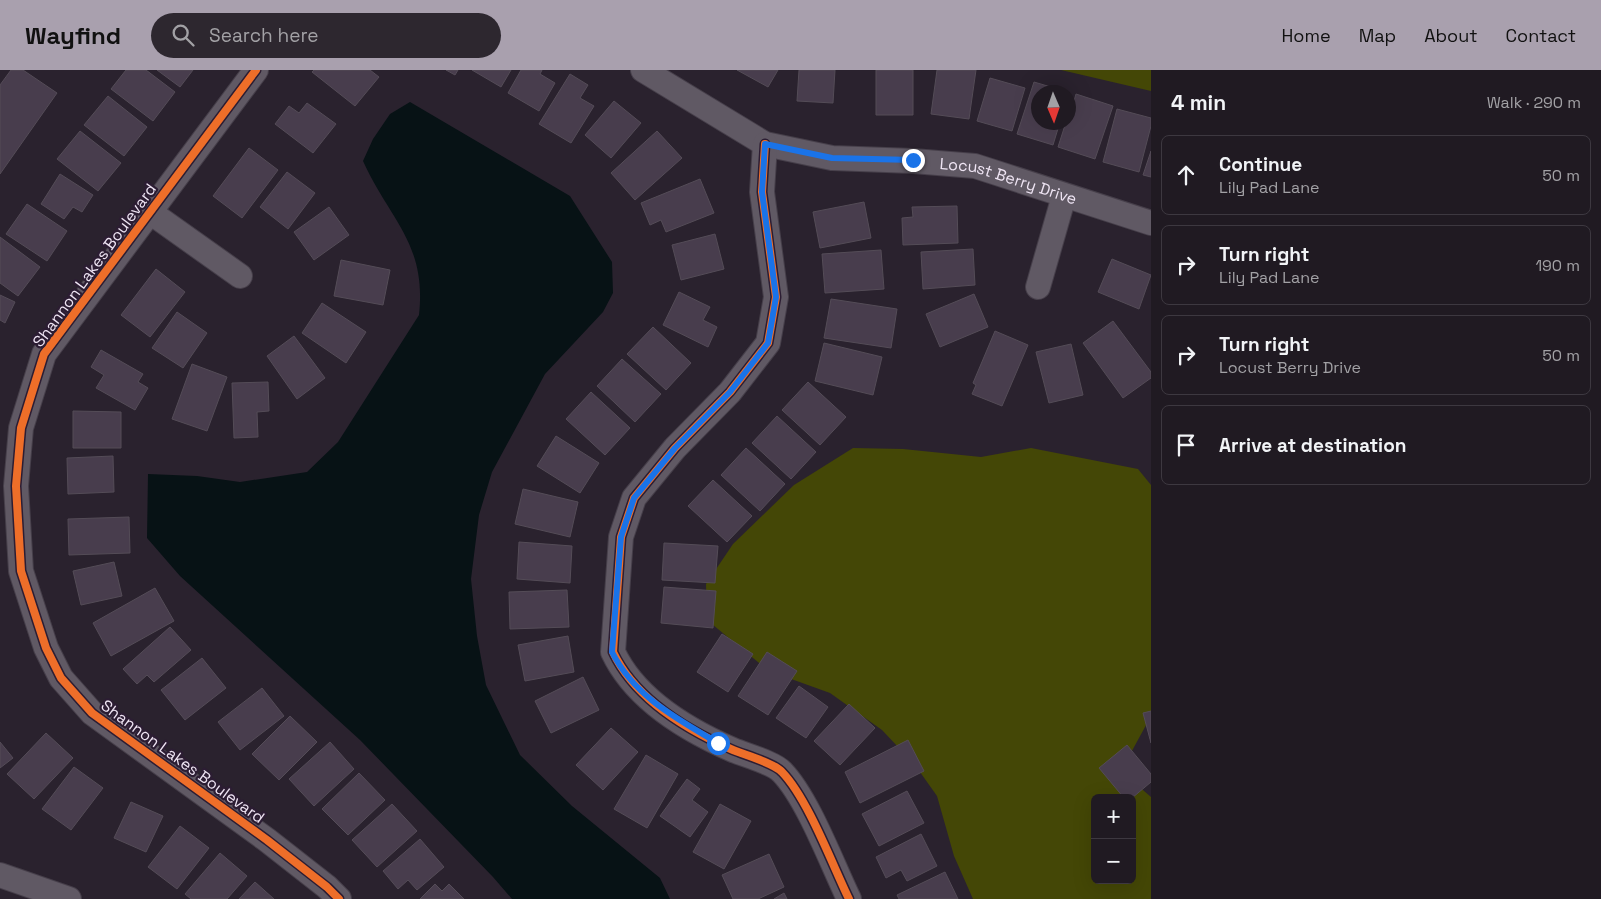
<!DOCTYPE html>
<meta charset="utf-8">
<style>
body{margin:0;font-family:"Space Grotesk",sans-serif;background:#2d272f;color:#f1f3f6}
.controls{position:absolute;right:15px;bottom:15px;display:grid;overflow:hidden;border-radius:8px;box-shadow:0 5px 20px #0002}
.controls button{width:45px;height:45px;display:grid;place-items:center;padding:0;border:0;border-bottom:1px solid #3d3840;background:#201a22;color:#f1f3f6;font:25px sans-serif}
.compass{position:absolute;left:1031px;top:15px;width:45px;height:45px;border-radius:50%;background:#201a22;box-shadow:0 5px 20px #0002;rotate:178deg}
.stop{position:absolute;width:15px;height:15px;margin:-11px;border:4px solid #1a73e8;border-radius:50%;background:#fff}
.stop.end{background:#1a73e8;border-color:#fff;box-shadow:0 1px 5px #0008}
.list{margin:0;padding:0;list-style:none}
h2{display:flex;justify-content:space-between;align-items:center;height:65px;margin:0;padding:0 20px;font-size:21px}
h2 small{font-size:16px;font-weight:400;color:#a2a1a5}
.list li{display:grid;grid-template-columns:32px 1fr auto;gap:15px;align-items:center;box-sizing:border-box;height:80px;margin:0 10px 10px;padding:0 10px;border:1px solid #3d3840;border-radius:8px}
.list b{display:block;font-size:19px;white-space:nowrap}
.list p{margin:0;font-size:16px;white-space:nowrap;color:#a2a1a5}
.list em{font-size:16px;font-style:normal;color:#a2a1a5}
.icon{flex:none;width:28px;height:28px;fill:none;stroke:currentColor;stroke-width:2;stroke-linecap:round;stroke-linejoin:round}
.map{position:relative;flex:none;width:1151px;height:829px;overflow:hidden}
header{display:flex;align-items:center;gap:30px;box-sizing:border-box;height:70px;padding:0 25px;background:#a9a0ae;color:#111}
header strong{font-size:24px}
nav{display:flex;gap:28px;margin-inline-start:auto;font-size:18px}
.search{width:350px;height:45px;background:#2d272f;display:flex;align-items:center;gap:12px;box-sizing:border-box;padding:0 18px;border-radius:28px;color:#a2a1a5;font-size:19px}
main{display:flex}
aside{flex:1;background:#201a22}
.map>svg:first-child{display:block}
</style>
<header>
<strong>Wayfind</strong>
<div class="search"><svg class="icon" aria-label="search" viewBox="0 0 24 24"><circle cx="10" cy="10" r="6"/><path d="M15 15l6 6"/></svg>Search here</div>
<nav><a>Home</a><a>Map</a><a>About</a><a>Contact</a></nav>
</header>
<main>
<div class="map">
<svg width="1151" height="829" viewBox="0 0 1151 829">
<rect width="100%" height="100%" fill="#2a222e"/>
<path fill="#444706" fill-rule="evenodd" d="M1061,0H1151V21Z
M853,378L903,379L981,387L1031,378L1138,399L1151,415V646L1121,701L1151,727V829H973L954,786L937,726L915,695L882,660L830,623L769,601L707,550L706,514L733,474L794,415ZM1095,728H1132V810H1095Z"/>
<path fill="#071215" d="M410,32L570,126L612,192L613,223L603,242L545,304L492,402L479,445L471,509L477,566L486,615L520,685L572,736L660,808L670,829H512L493,807L360,670L180,506L147,468L148,404L197,406L240,412L307,402L338,372L419,245C427,173 389,149 363,91L373,69L390,44Z"/>
<path fill="#483d4d" stroke="#544c57" d="M11,0H23L57,23L0,104V15Z
M126,0H146L175,22L153,51L111,19Z
M157,0H193L180,17Z
M314,0H370L379,7L355,36L312,2Z
M446,0H458L455,5Z
M472,0H511L501,17Z
M521,0H542L540,4L555,13L539,41L508,23Z
M737,0H778L768,17Z
M799,0H835L833,33L797,31Z
M876,0H913V45H876Z
M937,0H976L969,49L931,44Z
M570,4L588,15L580,28L594,36L571,73L539,54Z
M990,8L1025,18L1012,61L977,51Z
M1034,12L1068,22H1038V52H1060L1053,75L1017,64Z
M1076,24L1113,36L1095,89L1058,77L1066,52H1068Z
M108,26L147,57L124,86L84,55Z
M614,31L641,53L611,88L585,65Z
M307,33L336,54L313,83L275,54L289,36L299,43Z
M1117,39L1151,48V56L1139,102L1103,92Z
M80,61L121,93L98,121L57,89Z
M657,61L682,88L635,130L611,103Z
M249,78L278,100L242,148L213,126Z
M1151,81V107L1143,105Z
M287,102L315,123L288,159L260,137Z
M60,104L93,125L82,142L73,137L64,149L41,134Z
M700,109L714,143L666,162L661,150L650,155L641,133Z
M864,132L871,168L820,178L813,142Z
M27,134L67,161L47,191L6,164Z
M957,136L958,173L903,175L902,148L913,147L912,137Z
M329,137L349,165L314,190L294,162Z
M715,164L724,199L681,210L672,175Z
M0,167L40,197L18,226L0,213Z
M973,179L975,215L923,219L921,182Z
M881,180L884,219L825,223L822,184Z
M1112,189L1151,205L1139,239L1098,222Z
M341,190L390,200L383,235L334,226Z
M156,199L185,222L150,267L121,245Z
M679,222L710,237L703,250L717,257L708,277L663,255Z
M974,224L988,257L940,277L926,244Z
M0,225L15,232L5,253L0,250Z
M831,229L897,239L891,278L824,268Z
M322,233L366,262L346,293L302,263Z
M177,242L207,263L183,298L152,278Z
M1113,251L1151,302V308L1123,328L1083,273Z
M653,257L691,293L666,320L627,284Z
M995,261L1028,275L1002,336L972,324L976,315L973,313Z
M294,266L325,308L297,329L267,286Z
M824,273L882,287L873,325L815,311Z
M1071,274L1083,325L1049,333L1036,282Z
M101,280L143,304L138,312L148,318L135,340L96,318L104,305L91,297Z
M622,289L661,324L635,352L597,316Z
M192,294L227,307L207,361L172,349Z
M268,312L269,341L257,342L258,367L234,368L232,313Z
M808,312L846,347L820,375L782,340Z
M591,322L630,358L605,385L566,349Z
M73,341L121,342V378H73Z
M777,346L816,382L791,409L752,373Z
M556,366L599,393L580,423L537,396Z
M746,378L785,414L760,441L721,405Z
M113,386L114,422L68,424L67,388Z
M713,410L752,446L727,472L688,436Z
M523,419L578,432L570,467L515,454Z
M129,447L130,483L69,485L68,449Z
M519,472L572,476L570,513L517,509Z
M664,473L718,476L715,513L662,510Z
M114,492L122,526L81,535L73,501Z
M664,517L716,521L713,558L661,553Z
M155,518L174,551L111,586L93,553Z
M567,520L569,557L510,559L509,522Z
M170,557L191,580L154,612L147,605L137,614L123,599Z
M722,564L753,584L728,622L697,602Z
M568,566L574,602L525,611L518,575Z
M767,582L797,601L768,645L738,626Z
M202,588L226,618L185,650L161,620Z
M583,607L599,640L551,663L535,631Z
M799,616L828,637L806,668L776,648Z
M262,618L284,646L240,680L218,652Z
M849,634L875,658L840,695L814,671Z
M1151,641V673L1143,643Z
M290,646L317,672L279,710L252,684Z
M611,658L638,682L603,720L576,695Z
M46,663L73,688L34,729L7,704Z
M908,670L924,701L860,733L845,702Z
M0,672L13,688L0,698Z
M330,672L354,699L314,736L289,709Z
M1127,675L1151,704V712L1132,728H1124L1099,698Z
M646,685L678,704L647,758L614,739Z
M74,697L103,718L71,760L42,739Z
M359,703L385,730L348,765L322,739Z
M687,709L700,719L692,730L708,742L690,767L660,746Z
M907,721L924,753L879,776L862,744Z
M131,732L163,746L146,782L114,768Z
M392,734L417,761L377,797L352,770Z
M720,734L751,751L724,799L693,782Z
M180,756L209,778L177,819L148,797Z
M921,764L937,796L907,811L901,800L886,808L876,787Z
M420,769L444,797L417,820L408,810L398,819L383,801Z
M220,783L247,806L227,829H191L185,824Z
M769,784L784,817L758,829H733L722,805Z
M945,802L958,829H899L897,825Z
M255,812L274,829H239Z
M435,814L442,821L449,814L464,829H420Z
M784,823L787,829H774Z"/>
<g fill="none" stroke-linecap="round" stroke-linejoin="round">
<defs>
<g id="minor">
<path d="M256,0L44,284L21,358L16,416L21,501L46,578L61,608L92,643L267,770L327,817L339,829"/>
<path id="s1" d="M643,0L765,74L832,88L913,91L975,96L1151,153"/>
<path d="M765,74L762,122L776,227L768,273L730,322L675,378L634,428L621,467L613,582C635,629 687,660 733,680C745,685 774,693 782,702C808,729 832,794 849,829"/>
<path d="M150,142L240,206"/>
<path d="M1038,217L1064,126"/>
<path d="M0,805L69,829"/>
</g>
</defs>
<use href="#minor" stroke="#463f4a" stroke-width="26"/>
<use href="#minor" stroke="#605964" stroke-width="24"/>
<defs>
<path id="cycleway" d="M256,0L44,284L21,358L16,416L21,501L46,578L61,608L92,643L267,770L327,817L339,829
M765,74L762,122L776,227L768,273L730,322L675,378L634,428L621,467L613,582C635,629 687,660 733,680C745,685 774,693 782,702C808,729 832,794 849,829"/>
</defs>
<use href="#cycleway" stroke="#2c1d33" stroke-width="11"/>
<use href="#cycleway" stroke="#ee6e29" stroke-width="8"/>
</g>
<g fill="none" stroke-linecap="round" stroke-linejoin="round">
<path stroke="#1a73e8" stroke-width="6" d="M718,673C677,649 634,626 612,582L621,467L634,428L675,378L730,322L768,273L776,227L762,122L765,74L832,88L913,90"/>
</g>
<g text-anchor="middle" stroke-width="4.5" stroke-linejoin="round" paint-order="stroke">
<g font-size="16" fill="#eee4f3" stroke="#2c1d33">
<text dy="6" stroke="none"><textPath href="#s1" startOffset="390">Locust Berry Drive</textPath></text>
<text transform="translate(94 195) rotate(-54)" y="6">Shannon Lakes Boulevard</text>
<text transform="translate(183 691) rotate(36)" y="6">Shannon Lakes Boulevard</text>
</g>
</g>
</svg>
<div class="controls">
<button>+</button>
<button>−</button>
</div>
<svg class="compass" viewBox="-18 -18 36 36"><path d="M0-13l5 13h-10z" fill="#e53935"/><path d="M0 13l5-13h-10z" fill="#a2a1a5"/></svg>
<div class="stop" style="left:718px;top:673px"></div>
<div class="stop end" style="left:913px;top:90px"></div>
</div>
<aside>
<h2>4 min<small>Walk · 290 m</small></h2>
<ul class="list">
<li><svg class="icon" aria-label="ahead" viewBox="0 0 24 24"><path d="M12 20V5M6 11l6-6 6 6"/></svg><div><b>Continue</b><p>Lily Pad Lane</p></div><em>50 m</em></li>
<li><svg class="icon" aria-label="right" viewBox="0 0 24 24"><path d="M7 20v-9h11M14 6l5 5-5 5"/></svg><div><b>Turn right</b><p>Lily Pad Lane</p></div><em>190 m</em></li>
<li><svg class="icon" aria-label="right" viewBox="0 0 24 24"><path d="M7 20v-9h11M14 6l5 5-5 5"/></svg><div><b>Turn right</b><p>Locust Berry Drive</p></div><em>50 m</em></li>
<li><svg class="icon" aria-label="arrive" viewBox="0 0 24 24"><path d="M6 21V4h12l-3 4 3 4H6"/></svg><div><b>Arrive at destination</b></div></li>
</ul>
</aside>
</main>
